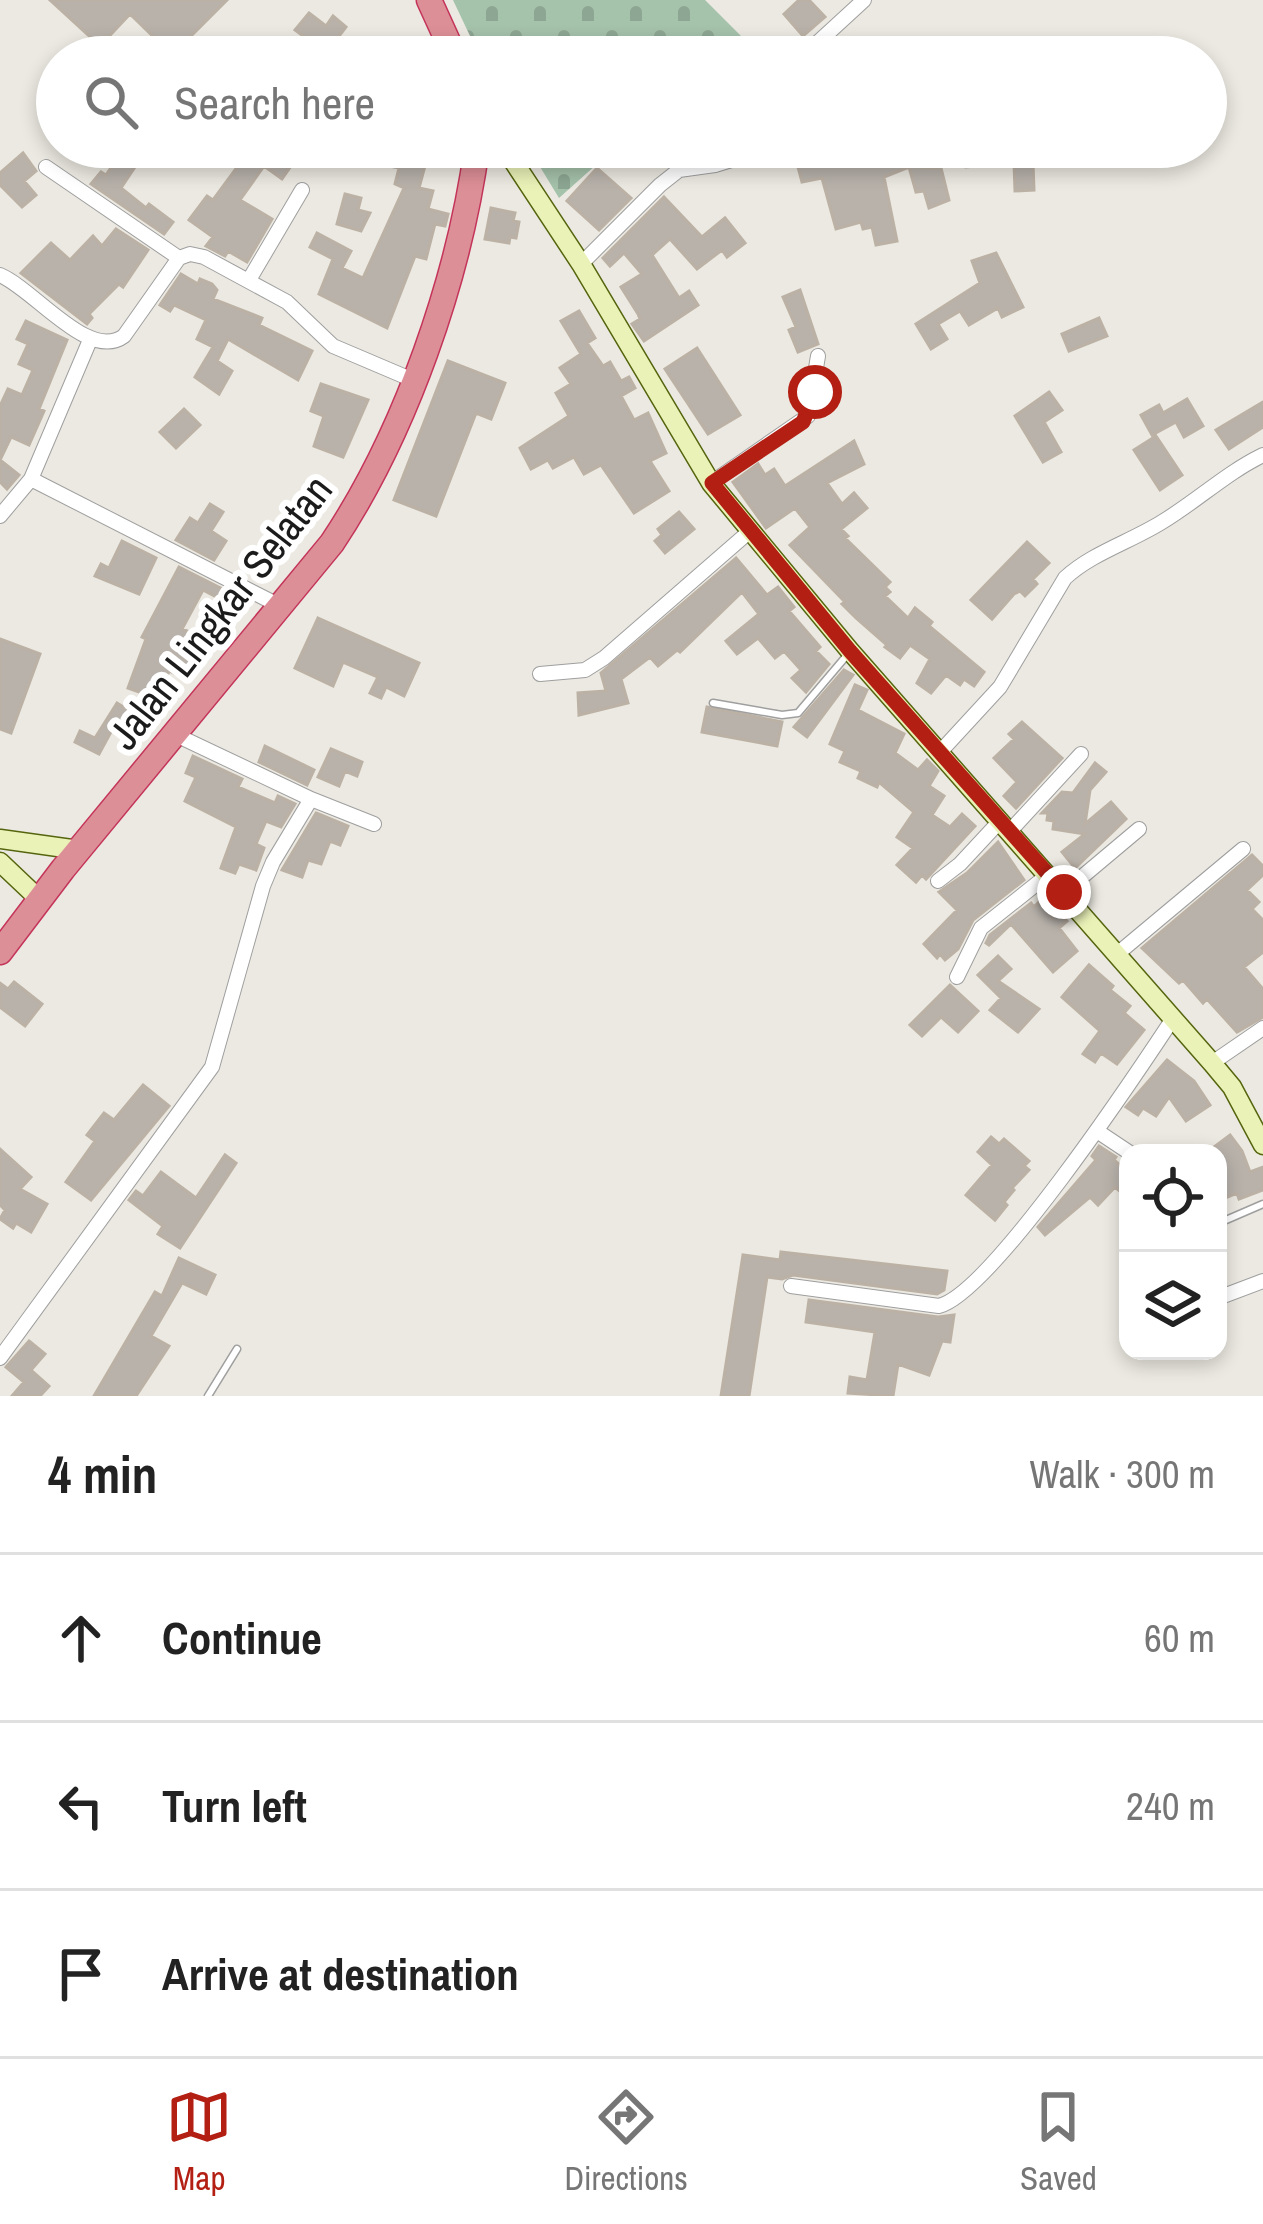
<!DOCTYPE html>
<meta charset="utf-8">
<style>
body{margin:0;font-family:"Archivo Narrow",sans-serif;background:#f6f6f6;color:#222}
.controls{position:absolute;right:36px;bottom:36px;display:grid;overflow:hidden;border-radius:24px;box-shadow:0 6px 18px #0003}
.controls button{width:108px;height:108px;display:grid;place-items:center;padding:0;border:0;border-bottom:3px solid #e0e0e0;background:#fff;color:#222;font:60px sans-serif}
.stop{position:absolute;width:36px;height:36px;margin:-27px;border:9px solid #b31f13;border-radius:50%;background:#fff}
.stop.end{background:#b31f13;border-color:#fff;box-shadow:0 3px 12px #0008}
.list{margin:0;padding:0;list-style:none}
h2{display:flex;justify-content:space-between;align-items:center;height:156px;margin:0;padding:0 48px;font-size:51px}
h2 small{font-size:39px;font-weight:400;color:#767676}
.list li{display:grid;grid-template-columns:78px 1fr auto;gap:36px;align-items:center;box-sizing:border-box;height:168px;padding:0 48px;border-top:3px solid #e0e0e0}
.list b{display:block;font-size:45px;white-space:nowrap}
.list em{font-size:39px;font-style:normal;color:#767676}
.icon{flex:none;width:66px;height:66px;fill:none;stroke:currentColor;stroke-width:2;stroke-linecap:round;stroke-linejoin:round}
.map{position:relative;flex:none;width:1263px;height:1396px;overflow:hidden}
.search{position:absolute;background:#fff;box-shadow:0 6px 18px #0003;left:36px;right:36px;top:36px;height:132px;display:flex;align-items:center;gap:30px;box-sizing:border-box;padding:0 42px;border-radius:66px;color:#767676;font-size:45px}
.sheet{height:660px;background:#fff}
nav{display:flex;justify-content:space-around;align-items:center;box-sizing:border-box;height:168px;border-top:3px solid #e0e0e0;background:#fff;font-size:33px;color:#767676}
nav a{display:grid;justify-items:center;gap:6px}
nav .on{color:#b31f13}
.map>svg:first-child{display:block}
</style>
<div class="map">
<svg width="1263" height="1396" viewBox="0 0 1263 1396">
<defs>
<pattern id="cemetery-stones" width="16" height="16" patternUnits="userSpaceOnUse" patternTransform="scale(3)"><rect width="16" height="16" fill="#a5c2ab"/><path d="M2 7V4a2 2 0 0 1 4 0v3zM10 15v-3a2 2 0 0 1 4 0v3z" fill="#8da693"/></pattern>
</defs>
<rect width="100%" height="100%" fill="#ebe9e1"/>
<path fill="url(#cemetery-stones)" d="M453,0H705L741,36L717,57H480Z
M528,147H616L559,198Z"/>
<path fill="#b8b2ab" stroke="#bcb1a5" stroke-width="3" d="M50,0H227L172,55L130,14L100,46Z
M799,0H809L825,17L803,36L784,14Z
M309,13L326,26L333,16L346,27L339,36L345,41L332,57L295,30Z
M252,147H271L293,163L282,179L264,166L240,200L272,219L247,262L228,251L225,256L206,246L213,237L189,220L207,196L213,200Z
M395,147H411L409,158L426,162L419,188L433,191L428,209L448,214L445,226L435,224L426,259L415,256L387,328L319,294L333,259L310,247L317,233L351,251L342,268L363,278L404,188L395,184L399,168L390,166Z
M835,147H865L869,162L892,155L891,151L902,147H914L922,168H941L949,200L929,208L924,191L916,192L909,167L884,177L897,241L876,245L872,227L863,229L861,222L836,229L822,178L802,182L798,167L838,158Z
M1025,147V163H1015H1033L1034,190L1015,191L1014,163L966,167L965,149Z
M123,150L139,161L121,188L146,208L149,204L173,222L164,234L91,184L101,172L106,175Z
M23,153L36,171L24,181L36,195L22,207L0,185V173Z
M597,168L631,198L599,230L567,201Z
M345,194L361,198L358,210L370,213L361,231L337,224Z
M664,197L702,237L725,218L745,243L727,257L722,250L697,269L670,239L652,255L679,298L689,291L698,305L644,341L632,324L640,319L638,314L621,287L642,274L624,253L610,266L603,258Z
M491,208L515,213L513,221L519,222L516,238L510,237L509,243L485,239Z
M116,229L148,250L123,287L119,284L89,314L92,318L87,324L21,273L51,243L70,260L93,236L102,246Z
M996,253L1023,307L1002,317L998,308L969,325L960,311L938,324L947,339L931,349L916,324L980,283L972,261Z
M181,274L198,284L200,279L212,284L217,290L213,299L262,318L259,325L312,351L298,380L228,339L217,361L232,371L219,394L195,377L213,347L197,339L206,320L174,305L170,311L160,305Z
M800,290L818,344L798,352L789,330L796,327L783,297Z
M579,311L595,338L587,343L603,366L610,362L621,381L629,377L635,388L621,396L634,420L648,413L666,453L650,461L669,491L634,513L601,465L584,474L574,457L553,468L548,460L531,469L520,448L569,416L556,393L571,384L560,368L581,354L561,321Z
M1099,318L1107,336L1069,351L1062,334Z
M26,321L67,340L39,409L44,411L29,445L11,437L0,460L19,475L7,489L0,482V406L8,389L22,395L33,370L19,364L28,344L17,339Z
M697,348L740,415L708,434L665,369Z
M448,361L505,383L491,419L476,413L436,516L394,500Z
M321,384L368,400L343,457L314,446L324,416L311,411Z
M1049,392L1062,410L1044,422L1061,452L1043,462L1015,416Z
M1187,399L1203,426L1184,437L1176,422L1152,435L1141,415L1159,405L1163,413Z
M1263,402V427L1229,449L1216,430Z
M184,409L200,425L176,448L160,432Z
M1156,436L1182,475L1160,490L1134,450Z
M854,441L864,464L827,483L842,504L854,493L867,508L841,529L848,536L845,538L890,582L885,587L890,592L885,596L908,618L915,608L932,622L929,626L984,672L974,686L964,679L960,685L946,675L931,693L917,683L930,659L910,645L900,658L885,647L887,645L856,618L842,604L845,602L790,545L810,527L795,508L766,528L733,482L758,464L765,475L774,469L785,486Z
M210,504L223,512L211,531L226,541L214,560L176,540L190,518L198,523Z
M679,512L694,529L665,553L655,541L662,535L658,529Z
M122,541L156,558L139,594L95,576L101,564L109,568Z
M1027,542L1049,563L1033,579L1037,584L1025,596L1020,591L1014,594L992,619L971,600Z
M736,558L767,595L778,587L794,607L789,611L820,647L816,651L829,664L806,692L792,678L801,670L784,651L775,658L758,638L737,654L726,641L759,614L742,592L680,652L677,650L658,666L650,657L621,679L628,703L579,715L578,693L606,691L601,673Z
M179,567L244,600L239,609L203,590L182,629L195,634L185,658L197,664L189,680L169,671L159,699L128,688L146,639L142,637Z
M318,618L419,663L404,696L386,687L381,698L370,693L378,677L343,662L333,686L295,668Z
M0,639L40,654L11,733L0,729Z
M844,670L853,675L807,737L794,727Z
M855,685L867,690L858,710L904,734L895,753L918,770L927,760L938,771L929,786L944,796L932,815L950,827L962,814L975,826L926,879L922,875L916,882L897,865L913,848L897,837L914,812L879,782L877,787L858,778L861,771L840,762L845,751L830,744Z
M117,703L149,723L135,744L112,730L99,754L75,742L80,731L95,738Z
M707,707L782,722L777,746L702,732Z
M1022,722L1062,758L1016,808L1004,796L1017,782L994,758L1014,739L1009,734Z
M265,746L314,770L307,785L259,762Z
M331,749L362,762L357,776L345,771L339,786L318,777Z
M193,756L242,779L238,787L275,803L278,796L295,804L281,827L266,821L256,844L264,848L256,870L239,864L235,873L221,868L236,827L185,801L196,777L186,773Z
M1095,763L1106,772L1090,790L1085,824L1111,802L1126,819L1075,868L1062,852L1085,834L1053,829L1054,821L1047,820L1048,813H1042L1062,792L1073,793Z
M316,813L348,826L340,845L330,841L321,864L308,860L302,877L282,870Z
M998,842L1024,880L973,920L958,949L945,960L940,954L937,958L924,944L957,910L939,892L967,873Z
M1252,855L1263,866V875L1247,890L1259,902L1252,909L1263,920V952L1244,967L1263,989V1017L1237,1032L1207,999L1203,1003L1183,980L1179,983L1142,948Z
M1039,902L1053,917L1059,912L1067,921L1059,928L1077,951L1053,972L1011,924L989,945L986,943L990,935L1031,903L1034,907Z
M998,956L1011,969L998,981L1039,1009L1018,1032L990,1010L1001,998L978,975Z
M1089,965L1113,986L1110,990L1130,1006L1124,1013L1144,1030L1117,1064L1101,1053L1095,1062L1083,1054L1100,1031L1062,997Z
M14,982L42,1004L25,1026L0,1007V983L8,989Z
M950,985L978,1011L958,1032L941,1017L922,1036L910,1025Z
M1167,1060L1194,1081L1210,1105L1186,1121L1169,1097L1156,1116L1143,1108L1138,1115L1126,1107Z
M143,1085L169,1106L91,1200L66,1182L95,1141L87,1135L104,1113L114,1120Z
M1230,1135L1242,1151L1250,1172L1263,1167V1190L1239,1199L1237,1193L1218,1201V1153H1206Z
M991,1137L999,1144L1004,1139L1029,1161L1024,1166L1029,1170L1012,1188L1014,1190L1004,1202L1007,1205L995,1220L966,1195L992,1165L978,1152Z
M1099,1146L1116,1157L1114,1160L1128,1172V1198L1115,1187L1098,1205L1090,1197L1045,1235L1038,1227L1096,1160L1092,1156Z
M0,1149L31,1177L20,1189L47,1204L31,1232L16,1223L13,1228L0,1219L5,1210L0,1205Z
M225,1155L236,1163L180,1248L158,1234L163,1226L129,1200L136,1191L143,1196L161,1172L196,1198Z
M781,1252L947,1271L944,1290L937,1294L793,1275L782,1279L767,1277L749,1396H721L743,1255L780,1260Z
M179,1258L215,1275L206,1294L182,1283L151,1336L169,1346L136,1396H94L155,1292L162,1296Z
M809,1300L938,1317L954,1315L950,1342L942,1341L929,1375L898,1364L893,1396L848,1393L850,1377L867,1380L875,1332L806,1322Z
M29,1341L45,1354L31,1370L49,1386L40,1396H12L24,1382L6,1367Z"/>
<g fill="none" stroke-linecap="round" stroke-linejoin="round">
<defs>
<path id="lane" d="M713,703L782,715L798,713L848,654
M1226,1220L1263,1204
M208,1396L237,1349"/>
<path id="street" d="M802,57L864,0
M46,167L179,258
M581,264L660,185L679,170L715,165L774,147
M0,275C35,290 89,362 124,336L179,258L190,254L204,257L287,302L333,346L413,380
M249,280L302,190
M31,479L280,606
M711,483L808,416L818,356
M0,516L31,479L90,340
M540,674L585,670L604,658L750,531
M941,751L1000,687L1065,578C1092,553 1130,542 1162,522C1197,501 1226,473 1263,455
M311,799L374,824
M1011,830L1081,754
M938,881L960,864L1000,821
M1064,892L1139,829
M1116,955L1243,849
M957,977L981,928L1049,874
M1212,1063L1263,1028
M1097,1131L1130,1153
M791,1286L939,1306C991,1293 1137,1073 1172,1020
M1218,1298L1263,1281
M0,1358L212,1067L263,886L273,862L311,799L176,735"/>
<path id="secondary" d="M504,147L581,264L711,483L850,651L1212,1063L1232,1087L1263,1145
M0,839L79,850
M0,862L40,900"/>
<path id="highway" d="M429,0L455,57
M0,952L63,869L332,543C406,432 459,278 477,147"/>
</defs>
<use href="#lane" stroke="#9f9f9f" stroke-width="9"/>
<use href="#street" stroke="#9f9f9f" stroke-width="16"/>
<use href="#secondary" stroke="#55650e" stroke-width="21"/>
<use href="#highway" stroke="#c4345a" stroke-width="27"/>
<use href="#lane" stroke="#fff" stroke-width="6"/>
<use href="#street" stroke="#fff" stroke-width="14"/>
<use href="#secondary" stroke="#ebf2b8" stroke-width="18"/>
<use href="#highway" stroke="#dd8f97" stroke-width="24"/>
</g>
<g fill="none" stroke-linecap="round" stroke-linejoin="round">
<path stroke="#b31f13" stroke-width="15" d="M815,392L803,422L712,483L850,651L1064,892"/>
</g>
<g text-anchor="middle" stroke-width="12" stroke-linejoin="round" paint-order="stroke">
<g font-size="42" fill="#1b1b1b" stroke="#fff">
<text transform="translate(220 612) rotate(-52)" y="15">Jalan Lingkar Selatan</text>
</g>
</g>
</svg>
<div class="controls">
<button><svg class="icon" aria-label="locate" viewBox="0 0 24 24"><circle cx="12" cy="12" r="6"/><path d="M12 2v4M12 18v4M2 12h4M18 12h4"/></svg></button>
<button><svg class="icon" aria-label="layers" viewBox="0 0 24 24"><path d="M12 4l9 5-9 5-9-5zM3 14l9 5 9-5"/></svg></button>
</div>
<div class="stop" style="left:815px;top:392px"></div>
<div class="stop end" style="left:1064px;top:892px"></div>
<div class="search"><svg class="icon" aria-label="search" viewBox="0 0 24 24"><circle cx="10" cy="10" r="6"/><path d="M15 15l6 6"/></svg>Search here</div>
</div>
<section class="sheet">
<h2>4 min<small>Walk · 300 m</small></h2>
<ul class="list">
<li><svg class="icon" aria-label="ahead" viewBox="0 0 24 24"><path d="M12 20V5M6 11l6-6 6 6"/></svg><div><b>Continue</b></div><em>60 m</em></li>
<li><svg class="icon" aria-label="left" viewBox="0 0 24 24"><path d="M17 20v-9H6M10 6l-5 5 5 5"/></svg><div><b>Turn left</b></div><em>240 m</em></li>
<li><svg class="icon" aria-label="arrive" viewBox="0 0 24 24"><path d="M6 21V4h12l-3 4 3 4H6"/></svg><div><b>Arrive at destination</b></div></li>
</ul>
</section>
<nav>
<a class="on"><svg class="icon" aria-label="map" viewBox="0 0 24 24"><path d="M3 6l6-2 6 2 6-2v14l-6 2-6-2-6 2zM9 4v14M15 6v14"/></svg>Map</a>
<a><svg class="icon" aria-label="directions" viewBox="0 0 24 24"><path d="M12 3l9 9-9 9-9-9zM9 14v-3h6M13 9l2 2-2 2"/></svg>Directions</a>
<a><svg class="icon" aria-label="saved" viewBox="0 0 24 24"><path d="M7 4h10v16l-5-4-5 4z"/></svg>Saved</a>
</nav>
